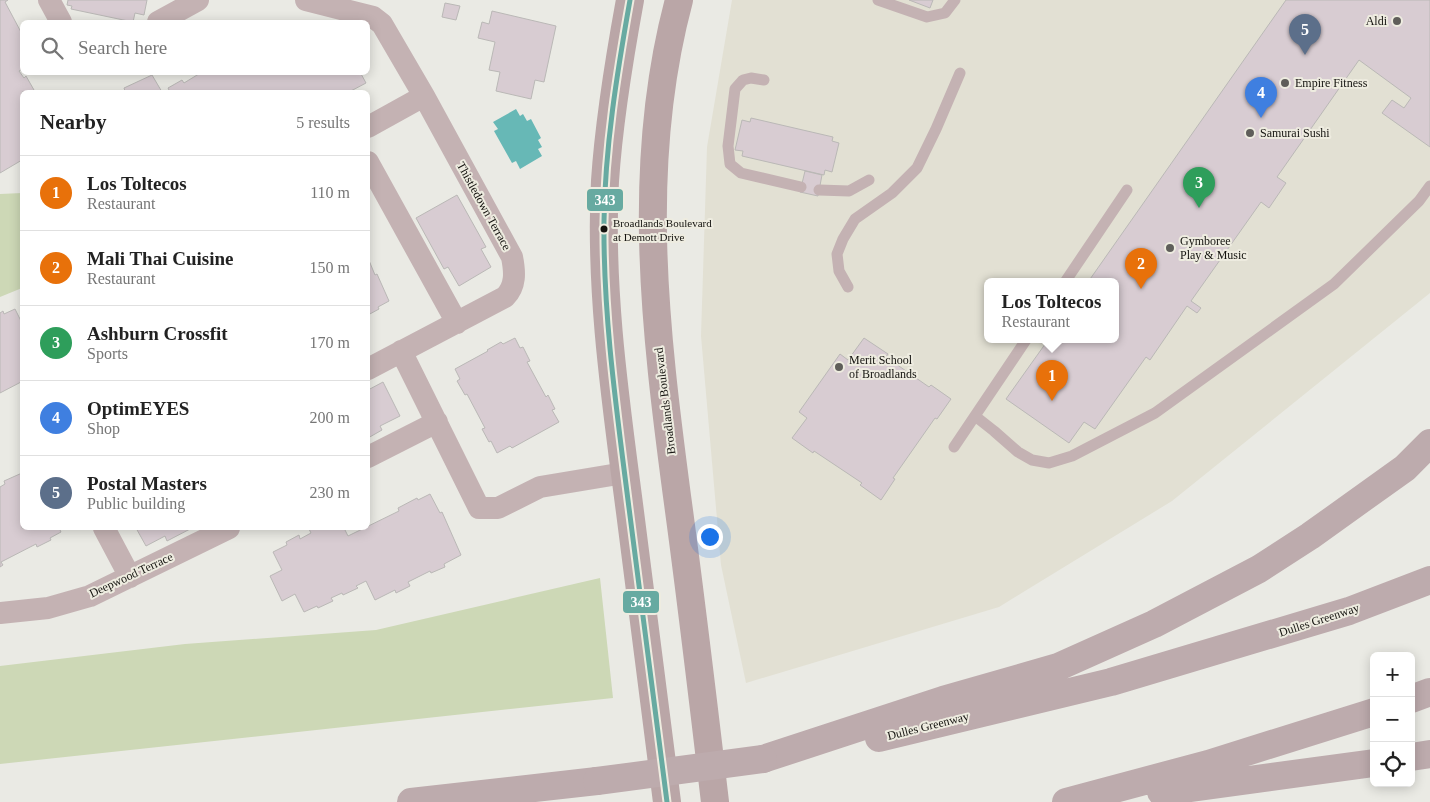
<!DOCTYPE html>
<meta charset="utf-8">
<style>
body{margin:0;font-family:"Times New Roman",serif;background:#f6f6f6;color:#222}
.controls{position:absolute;right:15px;bottom:15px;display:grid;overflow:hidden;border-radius:8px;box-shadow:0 2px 12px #0003}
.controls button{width:45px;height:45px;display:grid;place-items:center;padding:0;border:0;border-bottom:1px solid #e0e0e0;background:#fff;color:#222;font:25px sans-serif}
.you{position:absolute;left:709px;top:536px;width:18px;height:18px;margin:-12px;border:4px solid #fff;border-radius:50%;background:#1a73e8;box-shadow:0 0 0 8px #1a73e833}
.badge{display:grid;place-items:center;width:32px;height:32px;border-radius:50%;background:#2563eb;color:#fff;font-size:16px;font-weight:700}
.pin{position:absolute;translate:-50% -41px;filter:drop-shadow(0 1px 2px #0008)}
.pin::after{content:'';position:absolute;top:26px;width:18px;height:15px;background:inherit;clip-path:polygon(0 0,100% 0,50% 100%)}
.popup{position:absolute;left:984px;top:278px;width:135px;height:65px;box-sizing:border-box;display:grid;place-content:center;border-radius:8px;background:#fff;filter:drop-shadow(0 1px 4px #0005);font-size:16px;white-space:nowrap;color:#767676}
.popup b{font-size:19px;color:#222}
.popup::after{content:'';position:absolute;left:50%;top:100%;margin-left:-10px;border:10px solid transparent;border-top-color:#fff}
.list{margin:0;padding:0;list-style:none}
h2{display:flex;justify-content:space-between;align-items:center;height:65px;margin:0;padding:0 20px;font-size:21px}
h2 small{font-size:16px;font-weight:400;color:#767676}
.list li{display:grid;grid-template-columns:32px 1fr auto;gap:15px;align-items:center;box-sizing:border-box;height:75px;padding:0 20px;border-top:1px solid #e0e0e0}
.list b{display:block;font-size:19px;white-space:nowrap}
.list p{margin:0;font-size:16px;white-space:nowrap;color:#767676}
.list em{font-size:16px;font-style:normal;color:#767676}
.icon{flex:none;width:28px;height:28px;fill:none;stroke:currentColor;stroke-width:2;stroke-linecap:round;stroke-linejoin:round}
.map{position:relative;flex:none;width:1430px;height:802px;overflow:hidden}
.search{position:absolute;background:#fff;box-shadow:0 2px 12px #0003;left:20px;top:20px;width:350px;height:55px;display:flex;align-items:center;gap:12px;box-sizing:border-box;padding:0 18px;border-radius:8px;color:#767676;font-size:19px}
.panel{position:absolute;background:#fff;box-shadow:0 2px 12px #0003;left:20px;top:90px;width:350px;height:440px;border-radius:8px}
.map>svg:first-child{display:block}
</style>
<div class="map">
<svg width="1430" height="802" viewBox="0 0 1430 802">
<rect width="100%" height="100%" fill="#eaeae4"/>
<path fill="#e2e0d3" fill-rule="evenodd" d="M732,0H1430V293L1172,501L999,607L746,683L721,565L701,336L707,147ZM988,282H1116V340H988Z"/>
<path fill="#cdd8b6" d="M22,193V288L0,297V194Z
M600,578L613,698L0,764V666L185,644L376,630Z"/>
<path fill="#67b8b6" d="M516,109L520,116L523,114L527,121L531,119L541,138L538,140L542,147L538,149L542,156L520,169L516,161L512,163L494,131L498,129L493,122Z"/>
<path fill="#d8ccd2" stroke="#bab8b6" d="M0,0H8L5,2L22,34V69L19,71L24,78L26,76L34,90L30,92H22V160L0,173Z
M68,0H147L144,15L135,13L133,22L71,9L72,6L67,5Z
M909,0H933L930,8Z
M1286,0H1430V147L1382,113L1392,100L1404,108L1411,98L1359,60L1277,177L1286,183L1269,208L1261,202L1191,301L1201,308L1197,313L1187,306L1150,360L1146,357L1095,429L1084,422L1069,443L1006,399L1048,340H1116V282H1088Z
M445,3L460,6L456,20L442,17Z
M492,11L556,26L544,82L535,80L531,99L496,91L500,72L489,70L495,42L478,38L482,22L489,24Z
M202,72H360L366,83L349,92H165L169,90L168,88L182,80L184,83Z
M152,75L162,92H123L125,91L124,88Z
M751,118L833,137L832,141L839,143L832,172L825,170L824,175L742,156L743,151L735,150L742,120L750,122Z
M805,171L822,175L818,196L800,192Z
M457,195L486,247L481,249L491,267L459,286L448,267L444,269L416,218Z
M368,258L375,275L377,274L389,301L378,307L379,309L368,315Z
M15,309L22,323V385L21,382L0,393V313L3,311L4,314Z
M515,338L520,348L523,347L530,361L527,362L546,397L548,395L555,409L552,410L559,422L512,448L510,446L497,453L491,441L489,442L482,429L485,428L467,394L465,395L457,381L460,379L455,369L488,351L487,350L501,342L503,344Z
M864,338L888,354L886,357L929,387L931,385L951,399L937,419L935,418L893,478L895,479L881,500L860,485L862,483L814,451L813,453L792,438L807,418L799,412L840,354L848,360Z
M383,382L400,416L380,426L382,430L368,438V390Z
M22,473V528H59L61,532L50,538L51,540L37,547L36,544L1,562L3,565L0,567V487L5,484L4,481Z
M430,494L440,513L442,512L461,555L444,564L445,567L431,573L430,571L408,582L410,586L396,593L395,590L375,600L366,581L356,586L358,588L343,595L342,593L331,598L333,601L318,608L317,606L304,612L295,594L282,601L270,576L282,570L273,552L287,545L286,542L299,535L300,539L311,533L309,529L313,528H344L348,536L399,511L398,508L417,498L418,500Z
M136,528H192L167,541L165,536L146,546Z"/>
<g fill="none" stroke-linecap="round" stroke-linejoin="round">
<path stroke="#c4b2b3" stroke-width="11" d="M878,0L927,17L945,13L955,0
M764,80L751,78L743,80L735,89L728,146L730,164L741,173L801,187
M819,190L849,191L869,180
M1065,282L1127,190
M848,287L839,271L837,254L843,239L855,219L892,193L917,168L936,129L960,73
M975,416L994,431L1018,452L1032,460L1049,463L1072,456L1155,413L1334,284L1419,201L1430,186
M954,447L1026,340"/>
<path stroke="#c4b2b3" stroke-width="22" d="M49,0L61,22
M306,0L373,17L382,24L424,96L512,257C515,272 516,286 505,297L368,369
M158,22L198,0
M368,127L424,96
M368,162L457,323
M401,351L479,508H498L540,487L624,473
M368,457L437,422
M104,528L130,577
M0,613L48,608L90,596L229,528"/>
<path stroke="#baa6a7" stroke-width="28" d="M630,0C619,60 609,120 605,181C599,290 616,404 630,512C643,609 654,705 667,802
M679,0C635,164 655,330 677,496C691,598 703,700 715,802"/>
<path stroke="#bdabad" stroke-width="28" d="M1411,699L1430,692
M879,738L1111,682L1349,611L1430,580
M1411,757L1430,754
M763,759L943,700L1058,667L1154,624L1259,569L1310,536L1405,468L1430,443
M1161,792L1374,763
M411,802L597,781
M1066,802L1208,764L1374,712"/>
<path stroke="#bdabad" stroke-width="28" d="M597,781L763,759"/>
<defs>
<path id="bus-1" d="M630,0C617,73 605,147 604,221C603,317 617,413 629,508C642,606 654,704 667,802"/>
</defs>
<use href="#bus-1" stroke="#eeece0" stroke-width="9"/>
<use href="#bus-1" stroke="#67aaa1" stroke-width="5"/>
</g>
<g fill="#5f5e5a" stroke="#eeece0" stroke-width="2">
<circle cx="1397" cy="21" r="5"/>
<circle cx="1285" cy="83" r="5"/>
<circle cx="1250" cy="133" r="5"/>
<circle cx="1170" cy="248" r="5"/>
<circle cx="839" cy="367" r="5"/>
</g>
<circle fill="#14130f" stroke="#eeece0" stroke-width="2" cx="604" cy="229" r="4.5"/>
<g text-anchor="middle" stroke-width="4" stroke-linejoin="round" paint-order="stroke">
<g font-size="11" fill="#14130f" stroke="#eeece0" text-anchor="start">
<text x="613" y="227">Broadlands Boulevard<tspan x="613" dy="14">at Demott Drive</tspan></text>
</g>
<g font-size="12" fill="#14130f" stroke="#eeece0" text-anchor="start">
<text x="1387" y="25" text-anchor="end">Aldi</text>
<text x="1295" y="87">Empire Fitness</text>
<text x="1260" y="137">Samurai Sushi</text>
<text x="1180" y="245">Gymboree<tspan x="1180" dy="14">Play &amp; Music</tspan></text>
<text x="849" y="364">Merit School<tspan x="849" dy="14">of Broadlands</tspan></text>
</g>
<g font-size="12" fill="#14130f" stroke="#eeece0">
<text transform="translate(484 206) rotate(61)" y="4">Thistledown Terrace</text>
<text transform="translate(665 401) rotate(-97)" y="4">Broadlands Boulevard</text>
<text transform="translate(131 575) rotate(-25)" y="4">Deepwood Terrace</text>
<text transform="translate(1319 620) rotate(-18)" y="4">Dulles Greenway</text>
<text transform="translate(928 726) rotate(-14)" y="4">Dulles Greenway</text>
</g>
</g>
<g stroke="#eeece0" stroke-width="2">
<rect x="586" y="188" width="38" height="24" rx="5" fill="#67aaa1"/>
<rect x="622" y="590" width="38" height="24" rx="5" fill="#67aaa1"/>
</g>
<g font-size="14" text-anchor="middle" font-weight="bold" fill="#fff">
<text x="605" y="205">343</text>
<text x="641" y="607">343</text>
</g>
</svg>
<div class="controls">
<button>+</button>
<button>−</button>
<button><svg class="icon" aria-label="locate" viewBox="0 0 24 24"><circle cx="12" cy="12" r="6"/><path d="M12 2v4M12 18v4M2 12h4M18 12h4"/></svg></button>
</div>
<div class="you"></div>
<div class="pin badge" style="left:1052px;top:401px;background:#e8710a">1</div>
<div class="popup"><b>Los Toltecos</b>Restaurant</div>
<div class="pin badge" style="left:1141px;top:289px;background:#e8710a">2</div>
<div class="pin badge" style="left:1199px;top:208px;background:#2e9e5b">3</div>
<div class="pin badge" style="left:1261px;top:118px;background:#3f7fe0">4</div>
<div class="pin badge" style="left:1305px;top:55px;background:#5c6f8a">5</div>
<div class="search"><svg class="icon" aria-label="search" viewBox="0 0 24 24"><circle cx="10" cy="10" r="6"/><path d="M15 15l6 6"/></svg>Search here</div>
<section class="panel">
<h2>Nearby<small>5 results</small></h2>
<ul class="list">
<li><span class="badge" style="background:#e8710a">1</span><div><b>Los Toltecos</b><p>Restaurant</p></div><em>110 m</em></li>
<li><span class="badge" style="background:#e8710a">2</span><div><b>Mali Thai Cuisine</b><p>Restaurant</p></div><em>150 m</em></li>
<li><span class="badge" style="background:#2e9e5b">3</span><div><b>Ashburn Crossfit</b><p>Sports</p></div><em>170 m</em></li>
<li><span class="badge" style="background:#3f7fe0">4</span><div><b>OptimEYES</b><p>Shop</p></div><em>200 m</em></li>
<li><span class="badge" style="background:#5c6f8a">5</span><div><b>Postal Masters</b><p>Public building</p></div><em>230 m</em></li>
</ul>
</section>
</div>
